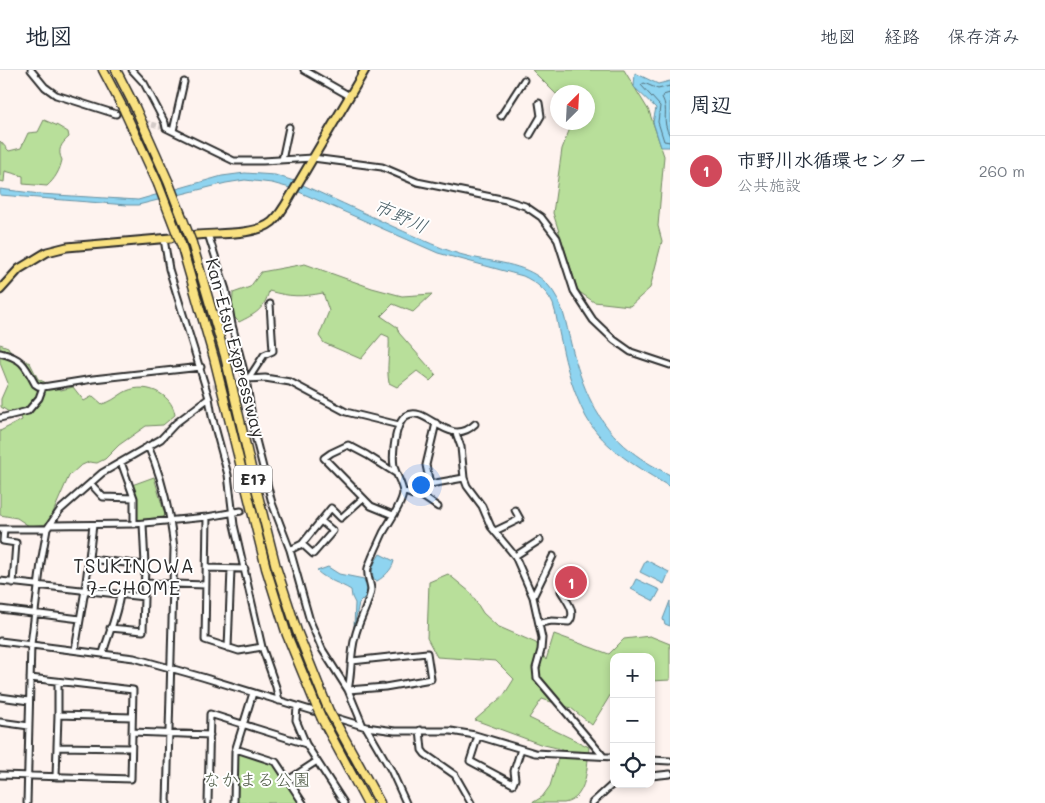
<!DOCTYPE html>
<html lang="ja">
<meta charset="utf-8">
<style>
body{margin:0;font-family:Mali,"Klee One",sans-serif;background:#f6f6f7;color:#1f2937}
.controls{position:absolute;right:15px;bottom:15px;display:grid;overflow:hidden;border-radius:10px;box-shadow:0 2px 8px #0003}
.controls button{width:45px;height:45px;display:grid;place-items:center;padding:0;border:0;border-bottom:1px solid #e0e1e3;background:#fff;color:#1f2937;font:25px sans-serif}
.compass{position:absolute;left:550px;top:15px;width:45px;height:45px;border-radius:50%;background:#fff;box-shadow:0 2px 8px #0003;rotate:24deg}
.you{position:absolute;left:420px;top:414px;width:18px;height:18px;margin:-12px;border:4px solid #fff;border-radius:50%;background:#1a73e8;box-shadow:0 0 0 8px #1a73e833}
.badge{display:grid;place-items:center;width:32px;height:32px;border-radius:50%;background:#d1495b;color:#fff;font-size:16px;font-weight:700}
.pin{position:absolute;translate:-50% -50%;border:2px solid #fff;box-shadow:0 1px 5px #0006}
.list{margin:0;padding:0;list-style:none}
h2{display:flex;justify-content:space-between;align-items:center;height:65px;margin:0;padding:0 20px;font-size:21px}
h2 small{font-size:16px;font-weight:400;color:#747a83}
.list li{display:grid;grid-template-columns:32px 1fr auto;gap:15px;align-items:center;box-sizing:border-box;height:70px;padding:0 20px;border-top:1px solid #e0e1e3}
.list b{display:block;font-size:19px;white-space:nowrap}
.list p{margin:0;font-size:16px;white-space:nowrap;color:#747a83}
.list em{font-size:16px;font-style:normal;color:#747a83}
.icon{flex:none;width:28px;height:28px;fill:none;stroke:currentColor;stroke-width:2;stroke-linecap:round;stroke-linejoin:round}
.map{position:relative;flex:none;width:670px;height:733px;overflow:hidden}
header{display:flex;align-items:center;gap:30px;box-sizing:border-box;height:70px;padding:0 25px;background:#fff;border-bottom:1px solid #e0e1e3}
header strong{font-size:24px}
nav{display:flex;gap:28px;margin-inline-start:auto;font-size:18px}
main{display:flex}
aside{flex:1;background:#fff}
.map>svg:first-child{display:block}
</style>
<header>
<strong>地図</strong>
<nav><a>地図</a><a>経路</a><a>保存済み</a></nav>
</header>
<main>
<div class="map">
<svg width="670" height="733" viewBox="0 0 670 733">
<rect width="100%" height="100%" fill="#fef3ef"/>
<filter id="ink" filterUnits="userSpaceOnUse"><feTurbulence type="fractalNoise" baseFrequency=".02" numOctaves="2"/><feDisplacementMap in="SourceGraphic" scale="10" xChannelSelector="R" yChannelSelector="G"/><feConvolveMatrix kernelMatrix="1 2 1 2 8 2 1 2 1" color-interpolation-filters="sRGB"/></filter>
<g filter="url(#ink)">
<path fill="#b8df9a" stroke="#728562" d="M532,0H624L649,41L664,86L658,156L662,171L650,218L630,236L594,232L578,221L553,143L562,79L572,53L588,52V22H558L557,25Z
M44,50L58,56L68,62L69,67C61,74 57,80 62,90C60,100 55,109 47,116L23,114V106L5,101L4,112L0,111V71L9,81L21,78L28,63L38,62Z
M305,194L372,218L402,226L432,224L413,242L393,234L381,246L397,257L399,263L436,305L430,311L417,301L397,317L389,313C386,297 390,283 389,267L382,264L361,289L324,273L319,266L329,241L323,223C302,227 290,227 269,221C264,240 255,244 239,252L232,245L233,223L250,217L261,202Z
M0,274L8,277L11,283L30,293L38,309L61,320L73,317L84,331L93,326L102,334C111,332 115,328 123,323C142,311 172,322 175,345L163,355L146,356L119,375L105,389L97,393L89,392L80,396L69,406L48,454L29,456L17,448L0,445V361L22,350L20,342H9L1,337V329L8,313L0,293Z
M154,407L165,445L163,447L138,450L136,448L137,426L132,415Z
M448,504L470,522L483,543L497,556L536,573L546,590L554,564L609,584L624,569L650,566L670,574V610L651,611V587H614V619L592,655L571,638L542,629L529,648L589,677C587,695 588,729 564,733C554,733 542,733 532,733L542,727L550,716L561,679L540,674L475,650L504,625L514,609L496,591L437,587L427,568L429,512Z
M235,681L276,692L303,733H234Z"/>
<path fill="#8fd4f0" stroke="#6790a1" d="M635,3L658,14L670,11V77H661L653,52L656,38L634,17Z
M245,103L275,105L294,111C327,126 360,141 394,157C419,168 444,181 471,187C498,193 529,194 548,215C563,231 566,254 571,274C582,317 596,353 631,381C643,391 657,398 670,405V417C639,398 605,380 586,347C574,324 566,297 561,271C558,260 557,245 553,234C547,221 536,212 523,206L438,183L290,118L272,113L245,110L226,113L138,135H127L0,125V119L40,124L138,130L222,106Z
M380,484L394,491C392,500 384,507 377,511L374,510C370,499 374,493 380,484Z
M646,490L669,502L664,514L640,502Z
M328,497L339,504L364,509L368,524L359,533L354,557L355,533L352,527L351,520C340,513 326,510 317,501Z
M636,509L660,520L654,531L631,519Z
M670,531V556L665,554L663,549Z"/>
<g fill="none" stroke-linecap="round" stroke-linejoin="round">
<path stroke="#536f7a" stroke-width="1" d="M670,16L658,19L644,13L641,15L660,36L658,52L664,71L670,72
M670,23L663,25L662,27C670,42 660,49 670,66"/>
<path stroke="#d4cbc8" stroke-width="5" stroke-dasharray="5 2.5" stroke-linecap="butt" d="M116,44L166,58
M213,317L246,309
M241,441L267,434"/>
<defs>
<path id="minor" d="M31,0L45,17L56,25L116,44
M132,0L144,13L165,53L166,58L234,91H263L313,88L382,97L417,112L506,130L525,136L541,147L557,168L574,221L593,250L614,270L631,282L670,295
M304,0L348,25
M501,46L524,10
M173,61L184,12
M530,65L541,46L539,33
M282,90L289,57
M208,164L226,220L232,255L246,309L255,366L272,433L290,480L310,551L322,579L348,620L363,656
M164,169L169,199L209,328L212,346L228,405L234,455L262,577L276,617L279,631
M0,283C22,288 25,295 35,314L38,316L43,317L93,309L201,297
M249,308L264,285L273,281L270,234
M246,309L265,308L290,312L346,342L399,355
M0,348L28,341L39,328L43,317
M436,353L426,395L430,414L464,408
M456,363L461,377L464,408L467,416L482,436L491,457L515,486L533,527L542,568L541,580L536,598L537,608L603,686
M148,376C163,409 170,443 174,478L167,733
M121,392L134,428V454
M91,414L103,427L134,428
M403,421L413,425L419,424L438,437
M393,445L371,436L324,388L331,383L348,375L367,385L397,404
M207,447L205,570L239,581L262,577
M51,455L134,454L207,447L241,441
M0,459H47L60,440L102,403L161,369L176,353L209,328
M4,459L3,471L16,473L13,513
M495,461L520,449L515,440
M302,474L313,484L333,461L321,451
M290,480L302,474L331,438L341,448L362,429
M515,486L540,470
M89,489L145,495
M206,498L245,499
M0,511L144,527
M145,513L206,515
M533,527L553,486
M0,539L80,549
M540,553L552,551L569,552C577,542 566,530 561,521
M110,558L143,561L145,495L143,454
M0,571L134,588L202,607L366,657L395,661H451L475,665L535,683L614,687
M228,578L231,499
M75,580L85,520L93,455
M103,583C109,563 117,545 120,525
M348,620C352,603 350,585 355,567C358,552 369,535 371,520C371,513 366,505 368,498C372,486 378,474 383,463C389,452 403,433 403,422C402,413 396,405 394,396C392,385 395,353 406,346C426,333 448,380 475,354
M348,620L385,617L431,609L427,583L352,591
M0,627L29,631
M297,637L296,650L306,674L344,733
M58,645L132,647
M0,652L29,656
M366,657L391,700L406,733
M420,660L422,680L425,684L455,705L471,733
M132,662L210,665
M478,666L470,691L513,714L515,709L514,701L521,679
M57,677L131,678
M236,679L276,692L303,733
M651,690L670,691
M0,705L131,709L133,620L30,608
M651,706L670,704
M56,707L58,645V612
M288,710L317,691
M27,733L31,574L41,493L47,459
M208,733L210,644L306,674
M234,733L235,681L253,623
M592,733L614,713"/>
<path id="major" d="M196,165C217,163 255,166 272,152C280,145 285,136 290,127L365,0
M0,220L19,199L47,182L67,177L171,168"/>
<path id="highway" d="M103,0L124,40L158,114
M116,0L135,37L168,111
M192,173L225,286L252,402L276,497L297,561L329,641
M181,174L214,288L266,498L287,565L317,638
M322,649L367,733
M336,653L380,733"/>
</defs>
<use href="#minor" stroke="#2b2b2b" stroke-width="9"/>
<use href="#major" stroke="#2b2b2b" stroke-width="11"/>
<use href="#highway" stroke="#2b2b2b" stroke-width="11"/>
<use href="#minor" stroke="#fff" stroke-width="5"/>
<use href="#major" stroke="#f9e181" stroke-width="7"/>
<use href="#highway" stroke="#f9e181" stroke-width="8"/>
<defs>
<path id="highway-bridge" d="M168,111L192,173
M158,114L181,174
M317,638L322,649
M329,641L336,653"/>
</defs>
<use href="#highway-bridge" stroke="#2b2b2b" stroke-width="11" stroke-linecap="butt"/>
<use href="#highway-bridge" stroke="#f9e181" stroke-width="8"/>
</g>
</g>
<g text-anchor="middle" stroke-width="4" stroke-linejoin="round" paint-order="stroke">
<rect fill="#fff" stroke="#6b6b6b" stroke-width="1" x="234" y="395.5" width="38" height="27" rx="4"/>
<g font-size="16" font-weight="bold" fill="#2b2b2b">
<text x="253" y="415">E17</text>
</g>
<g font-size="18" fill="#2b2b2b" stroke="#fff">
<text transform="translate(235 278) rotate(75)" y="6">Kan-Etsu Expressway</text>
</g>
<g font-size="18" fill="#55614c" stroke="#fff">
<text x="257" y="716">なかまる公園</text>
</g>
<g font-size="19" font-style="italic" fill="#495e66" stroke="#fff">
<text transform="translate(401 146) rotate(24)" y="7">市野川</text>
</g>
<g font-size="19" letter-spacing="1" fill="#2b2b2b" stroke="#fff">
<text x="134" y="503">TSUKINOWA<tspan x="134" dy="22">7-CHOME</tspan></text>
</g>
</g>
</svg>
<div class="controls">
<button>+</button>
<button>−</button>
<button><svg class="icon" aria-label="locate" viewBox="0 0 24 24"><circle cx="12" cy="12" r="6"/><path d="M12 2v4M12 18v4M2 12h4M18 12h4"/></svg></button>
</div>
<svg class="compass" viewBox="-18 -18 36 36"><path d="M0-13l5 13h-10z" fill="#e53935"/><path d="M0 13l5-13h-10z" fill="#747a83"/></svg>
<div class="you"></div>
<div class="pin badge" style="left:571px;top:512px">1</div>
</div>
<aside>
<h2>周辺<small></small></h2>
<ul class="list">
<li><span class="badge">1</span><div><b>市野川水循環センター</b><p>公共施設</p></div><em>260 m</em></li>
</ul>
</aside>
</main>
